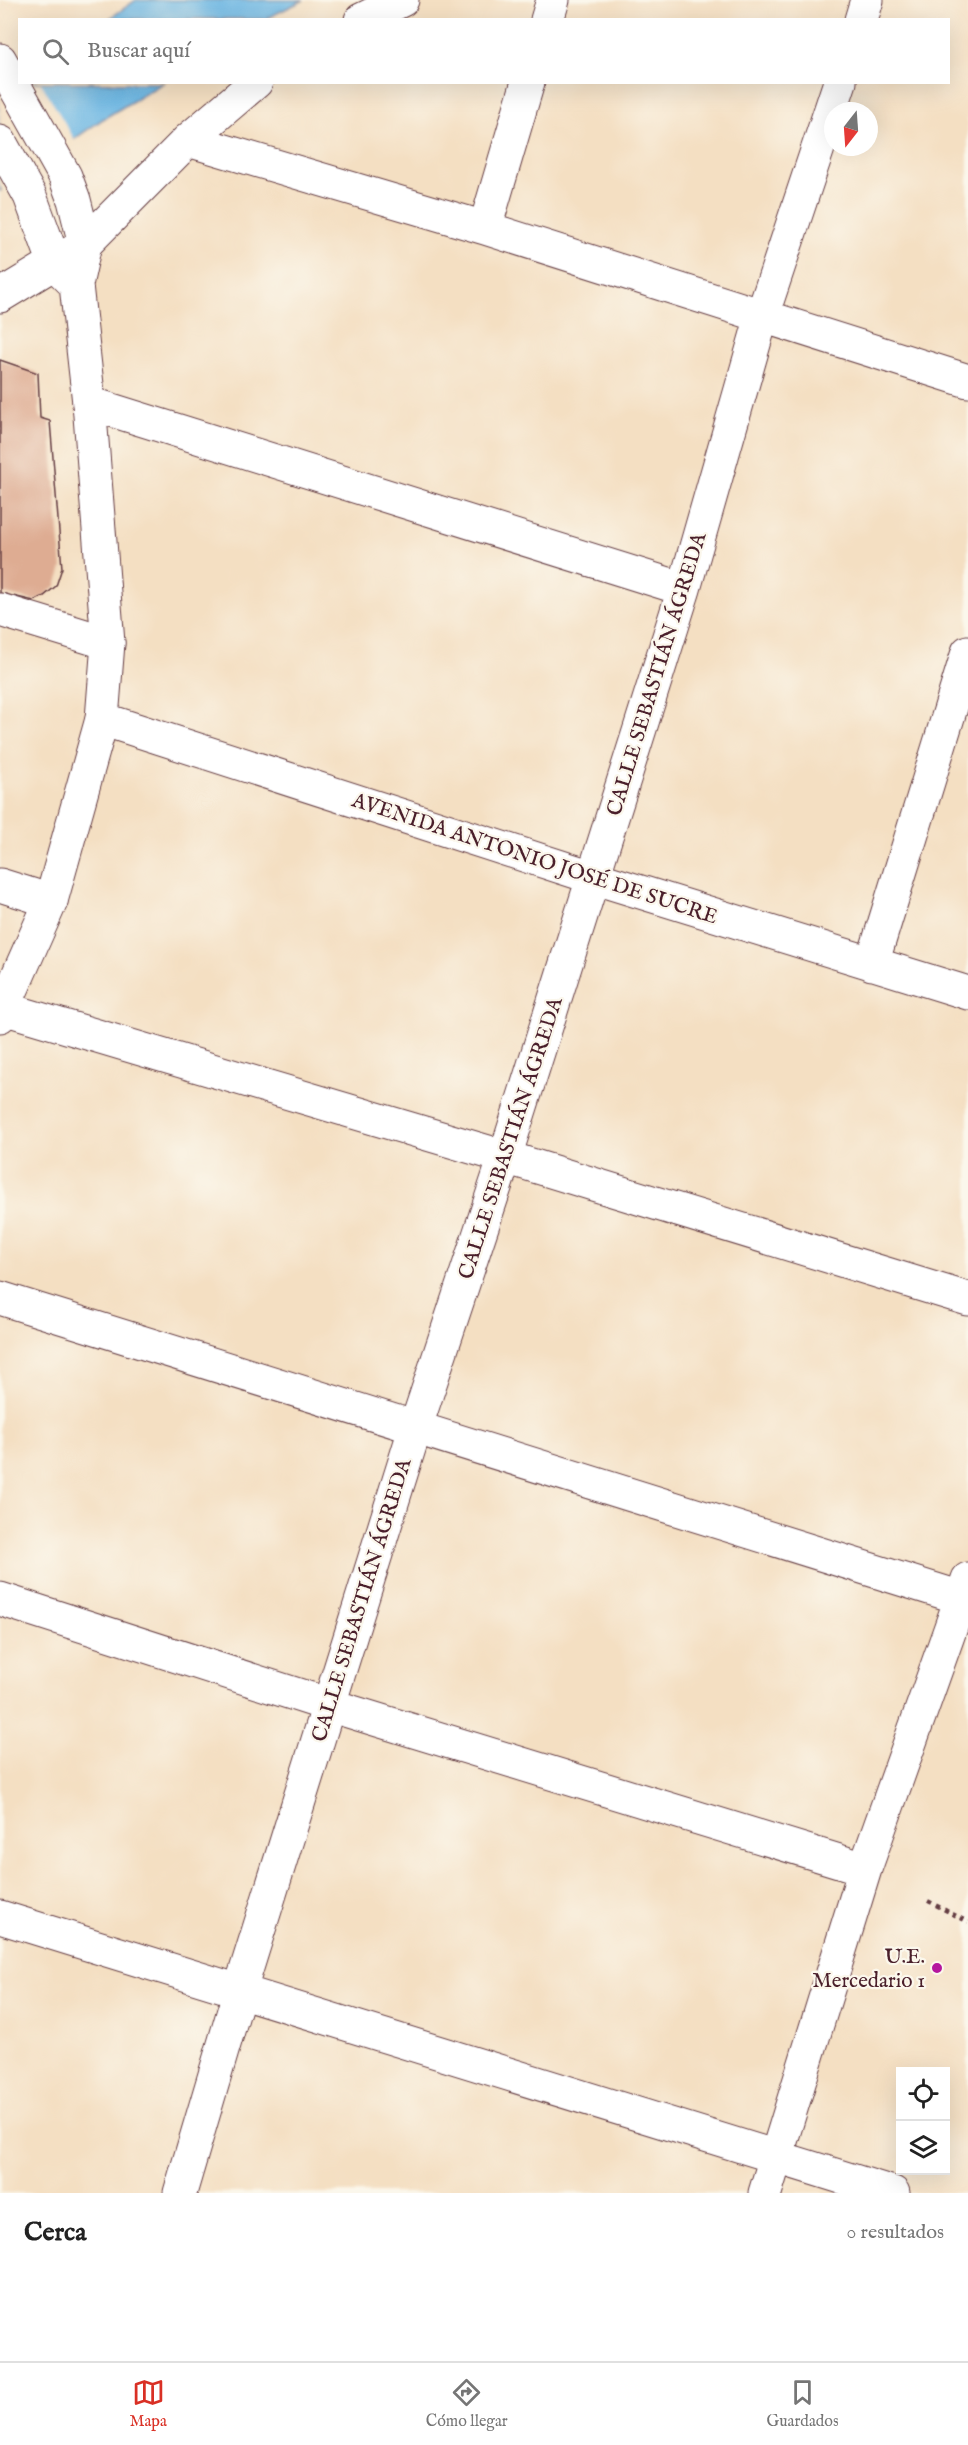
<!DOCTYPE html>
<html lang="es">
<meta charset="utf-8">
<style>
body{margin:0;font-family:"IM FELL English",serif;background:#f6f6f6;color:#222}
.controls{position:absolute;right:18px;bottom:18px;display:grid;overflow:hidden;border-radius:0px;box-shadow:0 6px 24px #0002}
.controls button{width:54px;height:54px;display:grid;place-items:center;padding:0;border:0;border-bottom:2px solid #e0e0e0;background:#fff;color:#222;font:30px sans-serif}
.compass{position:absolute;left:824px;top:102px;width:54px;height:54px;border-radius:50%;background:#fff;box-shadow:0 6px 24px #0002;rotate:197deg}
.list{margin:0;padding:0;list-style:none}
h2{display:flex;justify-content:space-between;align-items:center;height:78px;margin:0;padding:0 24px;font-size:26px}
h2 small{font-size:20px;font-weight:400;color:#767676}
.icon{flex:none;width:33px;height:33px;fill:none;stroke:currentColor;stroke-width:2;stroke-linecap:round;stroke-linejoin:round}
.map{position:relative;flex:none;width:968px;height:2193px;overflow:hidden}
.search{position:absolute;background:#fff;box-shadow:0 6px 24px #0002;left:18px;right:18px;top:18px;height:66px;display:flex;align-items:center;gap:15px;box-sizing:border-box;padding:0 21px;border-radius:0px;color:#767676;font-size:22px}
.sheet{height:168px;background:#fff}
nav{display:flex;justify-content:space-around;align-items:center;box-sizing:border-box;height:84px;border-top:2px solid #e0e0e0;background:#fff;font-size:16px;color:#767676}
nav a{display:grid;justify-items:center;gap:3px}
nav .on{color:#d93025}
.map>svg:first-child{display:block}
</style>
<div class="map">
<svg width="968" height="2193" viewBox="0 0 968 2193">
<rect width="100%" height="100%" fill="#fbf7ec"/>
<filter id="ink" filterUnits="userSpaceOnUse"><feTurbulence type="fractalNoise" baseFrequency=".0167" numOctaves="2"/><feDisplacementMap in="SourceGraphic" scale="12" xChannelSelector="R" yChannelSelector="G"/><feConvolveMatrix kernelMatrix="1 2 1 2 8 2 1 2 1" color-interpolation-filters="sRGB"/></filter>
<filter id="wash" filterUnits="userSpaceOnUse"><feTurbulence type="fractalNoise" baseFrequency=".008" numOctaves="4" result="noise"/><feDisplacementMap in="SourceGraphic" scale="24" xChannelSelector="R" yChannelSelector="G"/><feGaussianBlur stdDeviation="1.35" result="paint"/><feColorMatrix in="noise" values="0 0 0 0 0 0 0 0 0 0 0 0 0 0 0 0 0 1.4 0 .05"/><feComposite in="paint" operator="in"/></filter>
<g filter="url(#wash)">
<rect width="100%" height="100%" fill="#f4dfc2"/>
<path fill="#6ab6e3" stroke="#5a6a87" stroke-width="1.5" d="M136,0H304L265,19H109Z
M19,82L163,83L103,119L0,191V95Z"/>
<path fill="#f4dfc2" d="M20,82L41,83L76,142L3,192L0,186V92Z"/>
<g id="blocks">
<path fill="#deac92" d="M0,360L38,373L40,418L50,421L62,568L56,586L44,596L34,601L0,593Z"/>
</g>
</g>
<g filter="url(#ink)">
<use href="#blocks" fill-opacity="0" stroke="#643c42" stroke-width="1.5"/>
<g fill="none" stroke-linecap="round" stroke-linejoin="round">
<defs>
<path id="minor" d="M361,20L402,0
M547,20L553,0
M861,20L867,0
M188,140L485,228L968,381
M485,228L528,82
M85,244L188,140L256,82
M89,403L684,589
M0,610L108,643
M102,719L592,877L968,993
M0,885L51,901
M872,964L968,652
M3,1008L505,1157L968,1299
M0,1298L968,1600
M0,1599L329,1705L865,1869
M0,1917L893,2193
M180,2193L240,1990L415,1429L505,1157L684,589L762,316L840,82
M765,2193L865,1869L968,1579"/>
<path id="major" d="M0,60L65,176L74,200L85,244L76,285L89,403L108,643L102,719L51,901L0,1016
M0,142L30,196L55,264L76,285
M0,296L74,251"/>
</defs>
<use href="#minor" stroke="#643c42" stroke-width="35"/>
<use href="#major" stroke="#643c42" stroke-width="35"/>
<path stroke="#643c42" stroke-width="4" stroke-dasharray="4.5 4.5" stroke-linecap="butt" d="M928,1901L968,1922"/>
<use href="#minor" stroke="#fff" stroke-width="33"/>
<use href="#major" stroke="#fff" stroke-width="33"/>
</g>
</g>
<circle fill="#b5179e" stroke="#fbf7ec" stroke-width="2" cx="937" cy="1968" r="6"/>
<g text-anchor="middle" stroke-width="4.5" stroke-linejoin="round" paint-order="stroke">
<g font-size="21" fill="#4a1f2b" stroke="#fbf7ec">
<text transform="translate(656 674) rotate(-73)" y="7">CALLE SEBASTIÁN ÁGREDA</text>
<text transform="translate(535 858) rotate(18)" y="7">AVENIDA ANTONIO JOSÉ DE SUCRE</text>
<text transform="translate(510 1138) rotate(-72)" y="7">CALLE SEBASTIÁN ÁGREDA</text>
<text transform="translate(361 1600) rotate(-73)" y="7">CALLE SEBASTIÁN ÁGREDA</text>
</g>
<g font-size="21" fill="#4a1f2b" stroke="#fbf7ec" text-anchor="end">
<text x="925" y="1963">U.E.<tspan x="925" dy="24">Mercedario 1</tspan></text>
</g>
</g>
</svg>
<div class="controls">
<button><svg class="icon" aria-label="locate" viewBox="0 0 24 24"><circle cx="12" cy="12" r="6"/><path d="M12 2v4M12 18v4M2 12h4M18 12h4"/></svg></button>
<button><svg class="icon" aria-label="layers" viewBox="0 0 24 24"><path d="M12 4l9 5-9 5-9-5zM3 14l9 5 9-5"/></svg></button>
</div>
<svg class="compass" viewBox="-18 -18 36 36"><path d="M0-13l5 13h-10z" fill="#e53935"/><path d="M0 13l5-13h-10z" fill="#767676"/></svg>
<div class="search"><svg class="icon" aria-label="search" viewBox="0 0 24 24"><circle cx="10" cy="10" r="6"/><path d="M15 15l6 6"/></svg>Buscar aquí</div>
</div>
<section class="sheet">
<h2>Cerca<small>0 resultados</small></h2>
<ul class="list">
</ul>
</section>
<nav>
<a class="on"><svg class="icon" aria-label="map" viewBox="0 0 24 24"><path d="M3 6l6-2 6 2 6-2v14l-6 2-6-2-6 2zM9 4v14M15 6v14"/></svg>Mapa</a>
<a><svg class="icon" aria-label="directions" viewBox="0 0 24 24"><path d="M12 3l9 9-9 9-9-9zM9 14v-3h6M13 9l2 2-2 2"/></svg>Cómo llegar</a>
<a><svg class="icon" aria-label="saved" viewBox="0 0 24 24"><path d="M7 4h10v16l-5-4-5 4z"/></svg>Guardados</a>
</nav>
